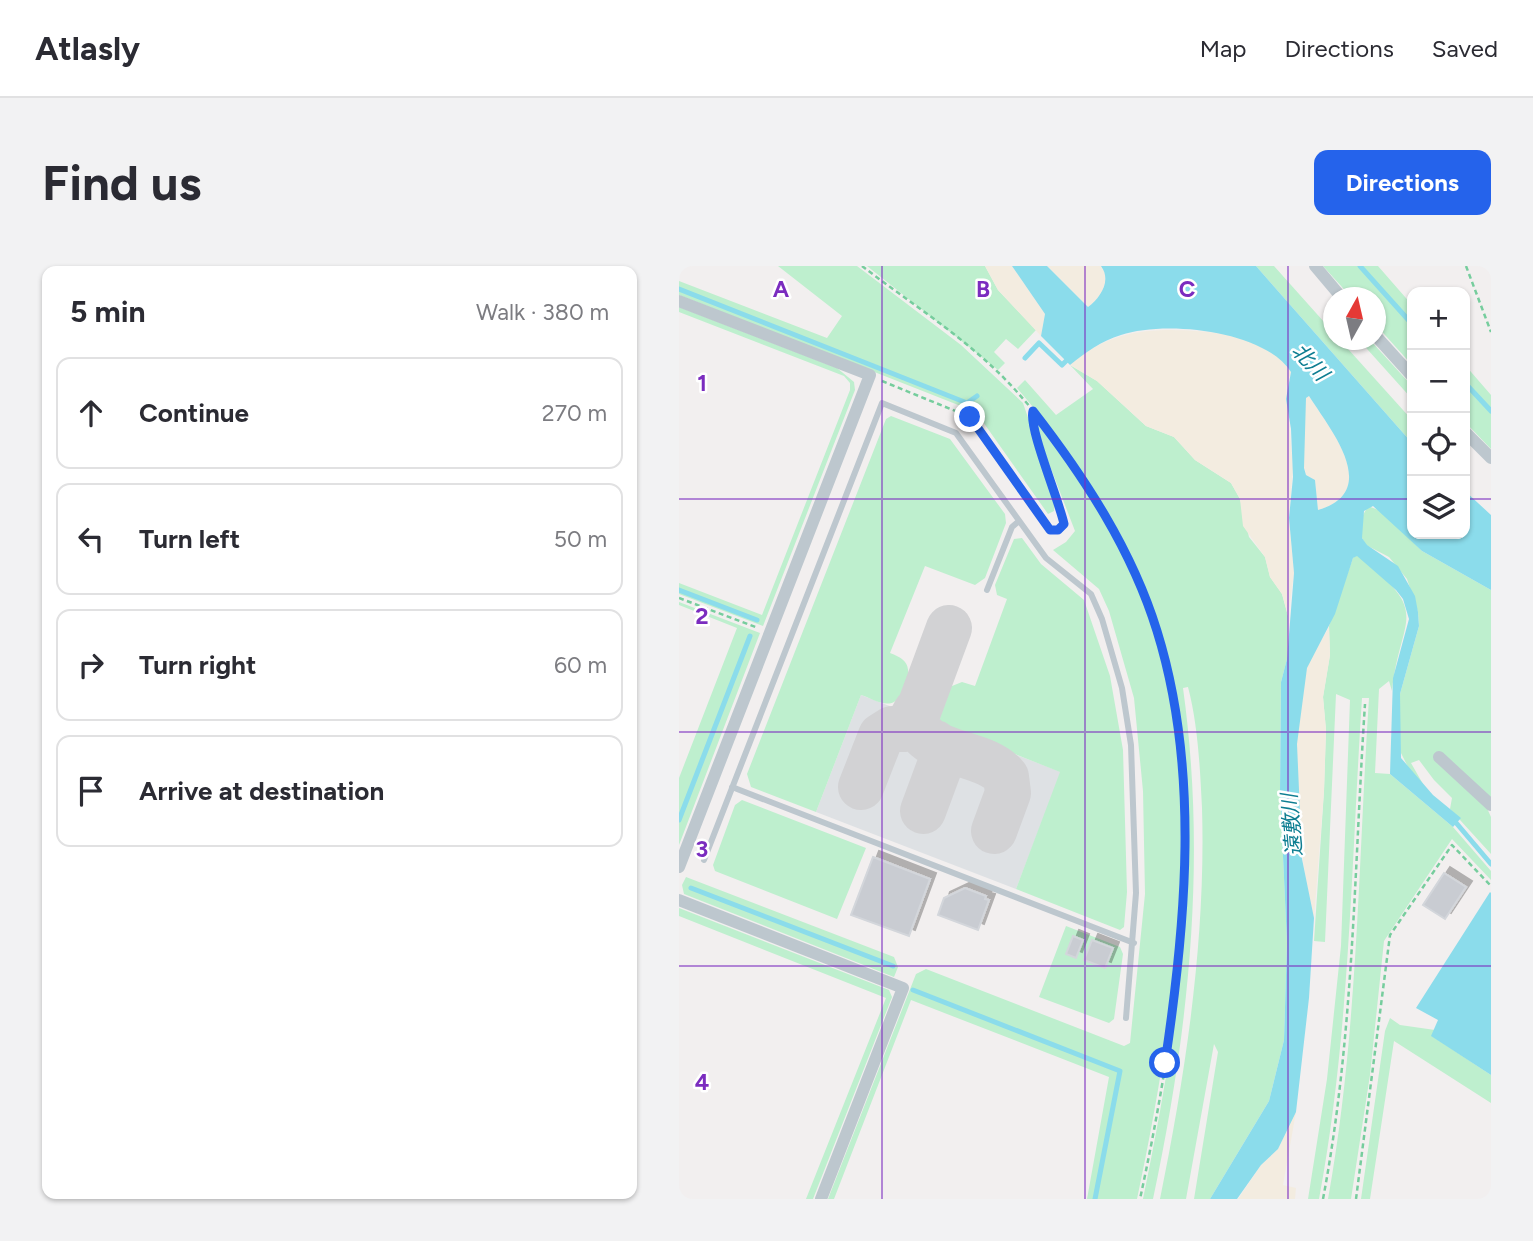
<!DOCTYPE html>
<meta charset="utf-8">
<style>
body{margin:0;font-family:Figtree,"Noto Sans JP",sans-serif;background:#f2f2f3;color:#2b2b33}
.controls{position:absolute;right:21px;top:21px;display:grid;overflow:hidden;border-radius:14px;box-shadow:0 2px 5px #0004}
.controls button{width:63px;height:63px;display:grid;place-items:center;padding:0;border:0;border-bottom:2px solid #e1e1e2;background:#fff;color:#2b2b33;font:35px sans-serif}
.compass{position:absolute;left:644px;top:21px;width:63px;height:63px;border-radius:50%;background:#fff;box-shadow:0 2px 5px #0004;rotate:8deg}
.stop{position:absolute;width:21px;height:21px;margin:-16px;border:5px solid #2563eb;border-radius:50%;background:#fff}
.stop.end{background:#2563eb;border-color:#fff;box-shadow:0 2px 7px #0008}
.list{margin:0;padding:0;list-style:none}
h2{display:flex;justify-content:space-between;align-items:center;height:91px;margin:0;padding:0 28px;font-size:30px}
h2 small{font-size:23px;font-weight:400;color:#7c7c81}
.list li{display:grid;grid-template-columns:46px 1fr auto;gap:21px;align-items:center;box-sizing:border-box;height:112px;margin:0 14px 14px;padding:0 14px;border:2px solid #e1e1e2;border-radius:14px}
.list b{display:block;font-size:26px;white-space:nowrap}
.list em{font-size:23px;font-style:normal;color:#7c7c81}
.icon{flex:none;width:38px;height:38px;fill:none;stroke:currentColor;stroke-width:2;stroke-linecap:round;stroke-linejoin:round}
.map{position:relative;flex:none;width:812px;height:933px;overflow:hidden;border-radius:14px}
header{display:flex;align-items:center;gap:42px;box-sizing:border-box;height:98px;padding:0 35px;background:#fff;border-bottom:2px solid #e1e1e2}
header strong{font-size:33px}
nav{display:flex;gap:38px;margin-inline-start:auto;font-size:24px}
.intro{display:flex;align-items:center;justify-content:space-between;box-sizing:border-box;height:168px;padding:0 42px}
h1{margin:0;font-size:49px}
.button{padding:18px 32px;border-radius:14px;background:#2563eb;color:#fff;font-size:24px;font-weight:700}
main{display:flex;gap:42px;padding:0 42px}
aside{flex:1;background:#fff;border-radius:14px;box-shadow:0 2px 5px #0004}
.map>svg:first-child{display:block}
</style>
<header>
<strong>Atlasly</strong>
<nav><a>Map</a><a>Directions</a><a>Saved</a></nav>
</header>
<div class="intro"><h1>Find us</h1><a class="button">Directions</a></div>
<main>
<aside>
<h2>5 min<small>Walk · 380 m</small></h2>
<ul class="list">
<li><svg class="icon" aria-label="ahead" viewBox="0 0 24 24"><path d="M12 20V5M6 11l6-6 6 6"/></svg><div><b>Continue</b></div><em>270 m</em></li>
<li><svg class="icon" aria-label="left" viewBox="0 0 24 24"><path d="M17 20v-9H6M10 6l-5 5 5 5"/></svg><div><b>Turn left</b></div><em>50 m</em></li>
<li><svg class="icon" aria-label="right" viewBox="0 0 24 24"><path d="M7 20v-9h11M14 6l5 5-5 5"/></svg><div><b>Turn right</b></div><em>60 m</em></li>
<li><svg class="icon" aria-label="arrive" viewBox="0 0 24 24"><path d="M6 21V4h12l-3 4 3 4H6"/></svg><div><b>Arrive at destination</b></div></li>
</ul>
</aside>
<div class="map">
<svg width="812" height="933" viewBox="0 0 812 933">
<defs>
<filter id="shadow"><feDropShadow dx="6" dy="-6" stdDeviation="0" flood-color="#0004"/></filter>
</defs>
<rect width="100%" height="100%" fill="#f2efef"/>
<path fill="#dee1e4" d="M182,429L382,506L337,623L137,546Z"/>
<path fill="#beefce" d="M99,0H178L282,79L344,137L376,231L375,245L369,248L297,146L0,29V15L148,72L163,50Z
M188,0H306L319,24L357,64L339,83L327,73L315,86L326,97L319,104Z
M577,0H595L654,66V74H661L733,154V177Z
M644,0H699L733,39V99L697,59L696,32L672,31Z
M0,41L158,102L175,116L176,124L84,360L0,328V317L83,349L171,124V117L165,110L0,46Z
M680,74H691L733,120V133Z
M391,99L418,115L467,160L495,171L516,194L552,217L561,233L570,271L586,291L591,311L603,328L609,350L608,393L602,416L601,525L608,677L605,774L590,835L531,933H515L539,786L535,778L507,933H481C507,805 527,673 523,542C521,502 519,459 509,421L504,422C528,594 510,764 474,933H464C500,758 535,541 482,367C454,276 399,193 338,122L346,114L377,149L414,123Z
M786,99L812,129V183L786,156Z
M212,150L271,173L326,248L327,257L306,312L296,319L246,300L211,387C216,389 222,391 226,396C234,405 226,431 215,436C205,441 192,432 182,429L137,546L72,521L68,508L207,153Z
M358,156C424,233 471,329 491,429C522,581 490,782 458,933H408L430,811L232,734L155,933H149L237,708L247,703L445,780L451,777L466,628L464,525L455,432L430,345L420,323L374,284L387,276L396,265L359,169Z
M689,240L702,245L743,285L812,324V534L806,538L812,551V588L771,543L773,532L755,514L740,494L732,497L744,518L732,507L720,483L721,428L740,360L739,346L728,313L710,291L687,279L683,272V251Z
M343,272L362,298L405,334L431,410L444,484L448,626L445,661L441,664L337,623L381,506L265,460C254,447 262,436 268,422L283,416L296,420L328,333L318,329L316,319L335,273Z
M678,289C755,349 721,348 713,425L710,415L700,423L696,507L711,508L774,561L812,605V614L773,573L705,675L691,809L672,933H649C679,767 679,600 690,432H683C672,600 671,767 640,933H629L648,813L662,680L671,434L657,428L646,676L635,675L645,525L647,464L644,431L651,389L650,360L674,292Z
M0,336L81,367L0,579V512L58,362L0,339Z
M63,534L187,582L158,653L36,605L34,599L56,539Z
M7,611L215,691L219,701L215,711L5,628L3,619Z
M0,642L210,724L213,731L134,933H127L207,732L0,650Z
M387,660L441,681L444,688L435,753L430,757L360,731Z
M711,752L721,759L756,764L753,770L812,809V837L715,775L691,933H682L706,765Z"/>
<path fill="#f3ece0" d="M306,0H333L366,48L362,70L319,24Z
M368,0H422C433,15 421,32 409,41Z
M487,64C529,64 588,68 612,106L607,121L614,202L610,252L615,307L609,350L603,328L591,311L586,291L564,260L561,233L552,217L516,194L495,171L467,160L418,115L391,99C421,73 449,65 487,64Z
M630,130C649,161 705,225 639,244L636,214L627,209C619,184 626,157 627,132Z
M650,360L651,389L644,431L647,464L645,525L635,652C617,577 608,477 628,402C632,388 644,374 650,360Z
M617,846L604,919L617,922L616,933H559L582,899L599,883Z"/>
<path fill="#8bdceb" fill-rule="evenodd" d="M333,0H368L409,41C421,32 433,15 422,0H577L733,177V268H786V225L812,249V324L743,285L694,240L685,245L683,272L688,279L719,300L736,330L739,346L740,360L721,428L722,492L754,529L782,552L774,561L711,508L714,412L730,353L724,333L717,324L678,290L674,292L656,348L628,402L618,478L623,593L635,652L630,732L617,846L599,883L582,899L558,933H531L590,835L605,774L608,677L601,525L602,416L608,393L615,307L610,252L614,211L612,163L607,133L612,106C585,64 486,54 442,69C422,75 407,86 391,99L362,70L366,48ZM630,130C650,162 704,225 639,244L636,214L627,209L625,202L627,132Z
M811,626L812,627V809L752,770L759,754L737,742Z"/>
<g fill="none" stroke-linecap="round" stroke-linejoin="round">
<path stroke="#8bdceb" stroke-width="5" d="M681,0L733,58
M0,23L288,137L298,130
M346,92L360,77L383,99L387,95
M786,117L812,145
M0,324L78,354
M773,552L812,598
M0,554L71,370
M12,622L214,700
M234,724L441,805L416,933"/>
<path stroke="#d2d2d4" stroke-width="46" d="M270,362L236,454C246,492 305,483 327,511L329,527L315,565
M182,521L202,470L213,463H227L237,445
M244,545L264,491L256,477"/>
</g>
<path fill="#c9ccd2" stroke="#d3d6db" stroke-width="2" filter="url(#shadow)" d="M194,591L251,613L230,670L172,649Z
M765,607L787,621L766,653L744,639Z
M286,622L307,630L306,633L310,634L299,664L259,649L265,632Z
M394,670L404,674L397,692L387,688Z
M413,674L434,682L426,702L405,694Z"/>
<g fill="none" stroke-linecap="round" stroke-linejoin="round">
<path stroke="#76cd9d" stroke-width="2.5" stroke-dasharray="5 3.5" stroke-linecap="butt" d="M183,0C235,40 295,77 339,127C414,211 473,317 494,429C524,584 494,780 461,933
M787,0L812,66
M203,115L291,151L371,264H379L385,258C381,236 349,159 354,146
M0,332L79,362
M644,933C675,769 675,604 686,438
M677,933L711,669L773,579L812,620"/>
<path stroke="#bdc7ce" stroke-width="6" d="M308,324L333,261L340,255
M53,521L455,677
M25,594L203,137L277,167L367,292L412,328L423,353L443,422L452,479L457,627L447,752"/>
<path stroke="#bdc7ce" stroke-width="12" d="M636,0L663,32
M0,35L191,109L0,601
M696,69L733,110
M786,166L812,192
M760,491L812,539
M0,634L224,722L142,933"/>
</g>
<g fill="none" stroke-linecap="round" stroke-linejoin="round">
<path stroke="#2563eb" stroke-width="9" d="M291,151L371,264H379L385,258C380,234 349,161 354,145C406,212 453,284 478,365C521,503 507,657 486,797"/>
</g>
<path fill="none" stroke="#7b2cbf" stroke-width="2" stroke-opacity="0.55" d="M203,0V933M406,0V933M609,0V933M0,233H733M786,233H812M0,466H812M0,700H812"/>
<g text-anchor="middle" stroke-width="5" stroke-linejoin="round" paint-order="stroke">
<g font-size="21" font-style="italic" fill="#0e7e92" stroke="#fff">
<text transform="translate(631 96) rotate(47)" y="7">北川</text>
<text transform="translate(613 559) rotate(-95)" y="7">遠敷川</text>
</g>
</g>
<g font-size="23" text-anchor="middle" font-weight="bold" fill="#7b2cbf" stroke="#fff" stroke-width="5" stroke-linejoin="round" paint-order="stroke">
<text x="102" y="31">A</text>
<text x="304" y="31">B</text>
<text x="508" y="31">C</text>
<text x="23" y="125">1</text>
<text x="23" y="358">2</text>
<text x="23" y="591">3</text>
<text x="23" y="824">4</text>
</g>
</svg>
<div class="controls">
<button>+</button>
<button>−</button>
<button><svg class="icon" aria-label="locate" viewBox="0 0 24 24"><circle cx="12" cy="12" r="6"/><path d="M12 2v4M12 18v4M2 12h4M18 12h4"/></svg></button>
<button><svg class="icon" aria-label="layers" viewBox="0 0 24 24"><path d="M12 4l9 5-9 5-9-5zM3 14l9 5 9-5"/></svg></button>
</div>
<svg class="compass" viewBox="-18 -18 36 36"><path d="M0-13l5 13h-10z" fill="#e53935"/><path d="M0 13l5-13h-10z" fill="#7c7c81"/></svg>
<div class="stop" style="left:486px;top:797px"></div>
<div class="stop end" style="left:291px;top:151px"></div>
</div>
</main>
